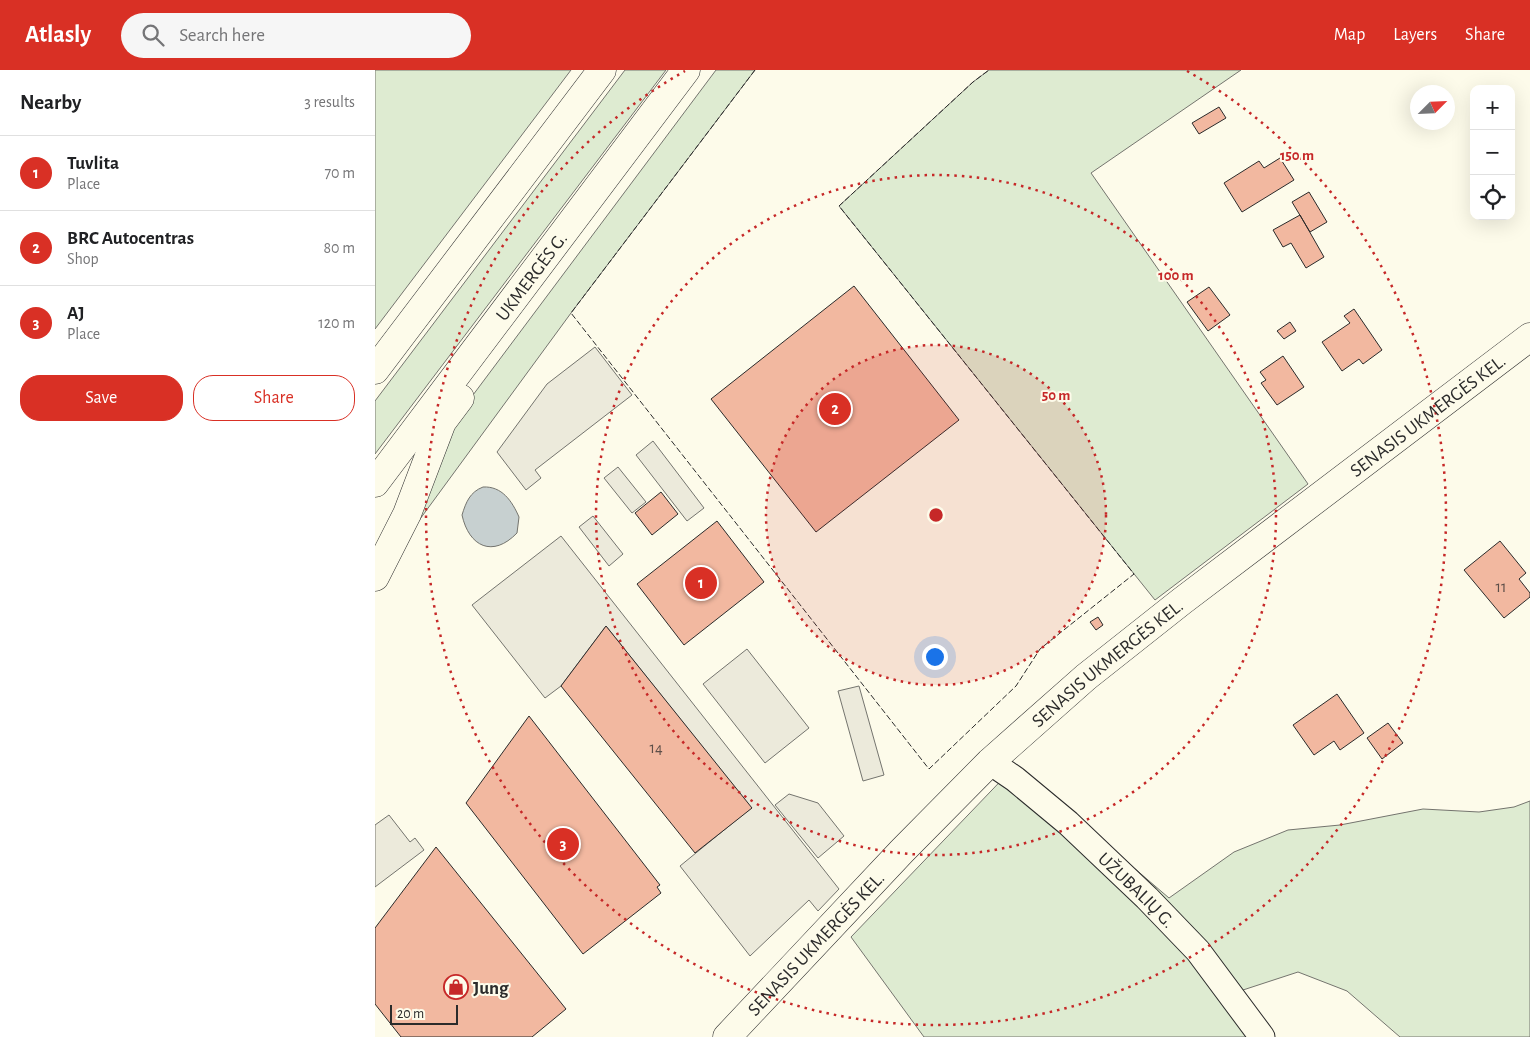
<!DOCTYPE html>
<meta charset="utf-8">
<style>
body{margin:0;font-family:"Alegreya Sans",sans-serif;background:#f6f6f6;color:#202124}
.controls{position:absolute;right:15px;top:15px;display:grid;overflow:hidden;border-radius:10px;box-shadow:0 5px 20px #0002}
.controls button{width:45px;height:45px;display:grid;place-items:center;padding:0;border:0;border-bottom:1px solid #e0e0e0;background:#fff;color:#202124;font:25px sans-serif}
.compass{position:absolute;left:1035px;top:15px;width:45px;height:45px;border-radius:50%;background:#fff;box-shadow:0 5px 20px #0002;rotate:66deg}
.scale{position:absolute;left:15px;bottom:12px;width:68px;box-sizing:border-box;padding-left:5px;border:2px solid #2b2b2b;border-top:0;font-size:14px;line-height:18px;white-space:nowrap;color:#2b2b2b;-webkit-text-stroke:4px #fdfbea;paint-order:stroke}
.you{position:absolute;left:559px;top:586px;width:18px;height:18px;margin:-12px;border:4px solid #fff;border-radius:50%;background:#1a73e8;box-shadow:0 0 0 8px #1a73e833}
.badge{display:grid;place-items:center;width:32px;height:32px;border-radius:50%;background:#d93025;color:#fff;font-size:16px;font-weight:700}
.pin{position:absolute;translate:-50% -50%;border:2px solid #fff;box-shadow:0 1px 5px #0006}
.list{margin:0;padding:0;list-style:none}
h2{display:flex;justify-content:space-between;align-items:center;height:65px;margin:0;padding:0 20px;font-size:21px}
h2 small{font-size:16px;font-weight:400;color:#757577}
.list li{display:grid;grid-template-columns:32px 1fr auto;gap:15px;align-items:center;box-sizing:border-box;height:75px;padding:0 20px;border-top:1px solid #e0e0e0}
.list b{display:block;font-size:19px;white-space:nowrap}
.list p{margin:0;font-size:16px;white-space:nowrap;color:#757577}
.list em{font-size:16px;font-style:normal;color:#757577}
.actions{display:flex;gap:10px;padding:15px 20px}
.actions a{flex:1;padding:11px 0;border:1px solid #d93025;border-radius:20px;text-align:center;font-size:18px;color:#d93025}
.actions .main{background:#d93025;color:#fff}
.icon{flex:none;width:28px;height:28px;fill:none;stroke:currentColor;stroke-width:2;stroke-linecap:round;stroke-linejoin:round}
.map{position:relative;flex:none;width:1155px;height:967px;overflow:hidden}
header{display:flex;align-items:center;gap:30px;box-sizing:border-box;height:70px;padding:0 25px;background:#d93025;color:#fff}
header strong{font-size:24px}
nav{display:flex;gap:28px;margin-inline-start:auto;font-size:18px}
.search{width:350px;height:45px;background:#f6f6f6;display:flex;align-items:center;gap:12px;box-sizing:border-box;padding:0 18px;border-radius:28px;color:#757577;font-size:19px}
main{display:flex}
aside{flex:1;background:#fff}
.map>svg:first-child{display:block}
</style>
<header>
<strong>Atlasly</strong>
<div class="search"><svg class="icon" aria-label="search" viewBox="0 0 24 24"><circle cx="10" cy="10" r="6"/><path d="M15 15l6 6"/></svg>Search here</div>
<nav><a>Map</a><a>Layers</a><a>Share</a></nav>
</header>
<main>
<aside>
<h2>Nearby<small>3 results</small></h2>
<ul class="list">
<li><span class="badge">1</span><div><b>Tuvlita</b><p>Place</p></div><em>70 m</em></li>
<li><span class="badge">2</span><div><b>BRC Autocentras</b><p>Shop</p></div><em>80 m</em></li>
<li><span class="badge">3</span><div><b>AJ</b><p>Place</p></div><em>120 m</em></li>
</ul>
<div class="actions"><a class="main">Save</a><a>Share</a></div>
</aside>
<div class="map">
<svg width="1155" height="967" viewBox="0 0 1155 967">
<rect width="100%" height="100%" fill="#fdfbea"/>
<path fill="#deebd1" stroke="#74746e" d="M0,0H196L0,259Z
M250,0H291L0,384V331Z
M341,0H380L196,243L37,460L63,376L92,333Z
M614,0H866L716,103L933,414L780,530L464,136L598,12Z
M640,696L794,828L859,782L913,760L965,755L1048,739L1104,742L1139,737L1155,731V967H1025L972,921L923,902L868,920L873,967H549L476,867Z"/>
<path fill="#eceadb" stroke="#74746e" d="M220,277L257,325L160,400L166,408L151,420L122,382L172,314Z
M278,371L329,438L312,451L261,385Z
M243,397L271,432L257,443L229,408Z
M218,446L248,484L234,496L204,457Z
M186,466L464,819L443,841L434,830L375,886L305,796L376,738L231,556L186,616L170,628L97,535Z
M372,579L434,658L390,693L328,614Z
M484,616L509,705L488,711L463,621Z
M414,724L443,733L469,766L443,788L400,735Z
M14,745L35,772L40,768L49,780L0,817V755Z"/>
<path fill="#c7d0d0" stroke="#74746e" d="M108,417C127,416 137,431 144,447L142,463C118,488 94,477 87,445C91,432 95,422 108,417Z"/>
<path fill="#f2b8a0" stroke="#2b2b2b" d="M844,37L851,48L824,64L817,53Z
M905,88L919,110L867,142L849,113L884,91L889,98Z
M934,122L952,152L935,162L917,132Z
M925,145L949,187L931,198L916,173L908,177L898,160Z
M479,216L584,350L441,462L336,329Z
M834,217L855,245L833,261L812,232Z
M979,239L1007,280L988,294L984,289L967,301L947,272L975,253L969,246Z
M915,252L921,261L909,269L902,261Z
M908,286L929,317L902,335L886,313L891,310L885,302Z
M286,422L303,444L277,465L260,443Z
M342,451L389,512L309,575L262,514Z
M1125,471L1151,503L1144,509L1155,523V527L1129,548L1089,500Z
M723,547L728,555L721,560L715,552Z
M231,556L377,738L320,783L186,616Z
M962,624L989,663L965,680L959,671L939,685L918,655Z
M154,646L285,815L282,817L286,823L208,884L91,733Z
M1013,653L1028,673L1007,689L992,668Z
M61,777L191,939L157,967H26L0,934V858Z"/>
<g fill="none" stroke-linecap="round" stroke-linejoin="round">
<defs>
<g id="minor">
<path id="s1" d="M615,692L640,709L693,753L772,828L823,881L887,967"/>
</g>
<g id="major">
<path id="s2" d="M352,967L527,781L615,692L711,607L807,531L1155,267"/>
</g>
<g id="highway">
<path d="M0,300L227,0"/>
<path id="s3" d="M0,413L311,0"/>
<path d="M0,507L32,444L67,352L85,328"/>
</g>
</defs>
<use href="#minor" stroke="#2b2b2b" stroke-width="27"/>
<use href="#major" stroke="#2b2b2b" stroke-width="29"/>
<use href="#highway" stroke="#2b2b2b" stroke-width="29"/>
<use href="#minor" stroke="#fdfbea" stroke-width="25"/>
<use href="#major" stroke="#fdfbea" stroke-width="28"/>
<use href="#highway" stroke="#fdfbea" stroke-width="28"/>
<path stroke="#2b2b2b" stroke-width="1" stroke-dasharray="6 2.5" stroke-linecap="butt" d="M380,0L196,243L554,699L641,616L665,579L759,504L464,136L598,12L614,0"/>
</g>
<circle cx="561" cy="445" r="170" fill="#c62828" fill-opacity=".12"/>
<g fill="none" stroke="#c62828" stroke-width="2.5" stroke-dasharray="2.5 5">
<circle cx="561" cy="445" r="170"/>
<circle cx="561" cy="445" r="340"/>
<path d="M812 1A510 510 0 1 1 310 1"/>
</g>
<defs>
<symbol id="shop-ring" viewBox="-11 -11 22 22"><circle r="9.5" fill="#fdfbea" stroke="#c62828" stroke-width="1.5"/><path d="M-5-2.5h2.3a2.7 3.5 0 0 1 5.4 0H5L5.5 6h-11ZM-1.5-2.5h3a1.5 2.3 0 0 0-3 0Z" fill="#c62828"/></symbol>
</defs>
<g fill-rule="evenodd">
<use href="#shop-ring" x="67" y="903" width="28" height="28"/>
</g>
<g text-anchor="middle" stroke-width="4" stroke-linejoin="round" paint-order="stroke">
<g font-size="16" fill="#5d4e48">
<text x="1126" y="522">11</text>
<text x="281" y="683">14</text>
</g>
<g font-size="19" fill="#2b2b2b" stroke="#fdfbea">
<text dy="7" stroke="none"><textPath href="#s3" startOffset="259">UKMERGĖS G.</textPath></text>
<text dy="7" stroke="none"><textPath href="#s2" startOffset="939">SENASIS UKMERGĖS KEL.</textPath></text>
<text dy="7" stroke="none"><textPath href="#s2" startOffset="534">SENASIS UKMERGĖS KEL.</textPath></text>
<text dy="7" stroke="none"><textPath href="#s1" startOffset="195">UŽUBALIŲ G.</textPath></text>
<text dy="7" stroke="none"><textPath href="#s2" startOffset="129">SENASIS UKMERGĖS KEL.</textPath></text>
</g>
<g font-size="19" font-weight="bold" fill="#2b2b2b" stroke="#fdfbea" text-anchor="start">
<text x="98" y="924">Jung</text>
</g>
</g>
<circle cx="561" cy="445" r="8" fill="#c62828" stroke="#fdfbea" stroke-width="2.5"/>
<g font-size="15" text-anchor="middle" font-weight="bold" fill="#c62828" stroke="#fdfbea" stroke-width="4" stroke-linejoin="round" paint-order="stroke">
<text x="922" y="90">150 m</text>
<text x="801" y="210">100 m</text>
<text x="681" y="330">50 m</text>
</g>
</svg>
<div class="controls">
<button>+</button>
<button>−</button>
<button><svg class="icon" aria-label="locate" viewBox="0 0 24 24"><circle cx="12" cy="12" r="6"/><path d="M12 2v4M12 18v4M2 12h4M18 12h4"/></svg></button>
</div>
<svg class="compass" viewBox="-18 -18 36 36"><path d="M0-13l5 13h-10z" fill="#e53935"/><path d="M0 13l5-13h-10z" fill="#757577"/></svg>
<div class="scale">20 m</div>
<div class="you"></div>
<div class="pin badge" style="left:326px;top:513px">1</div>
<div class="pin badge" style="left:460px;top:339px">2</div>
<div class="pin badge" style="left:188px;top:774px">3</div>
</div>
</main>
